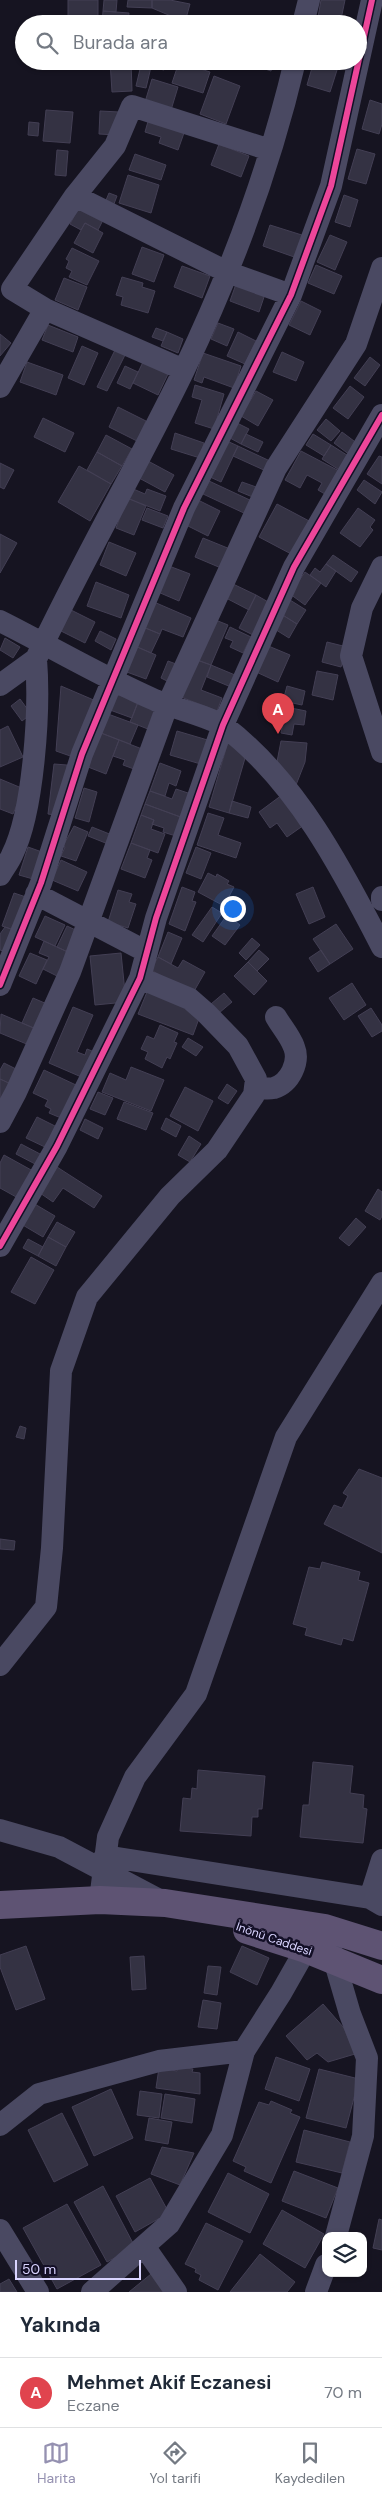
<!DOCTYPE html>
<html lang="tr">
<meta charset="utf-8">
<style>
body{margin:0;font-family:"DM Sans",sans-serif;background:#f2f2f3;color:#1f2937}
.controls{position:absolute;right:15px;bottom:15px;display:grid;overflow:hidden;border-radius:10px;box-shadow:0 1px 4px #0004}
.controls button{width:45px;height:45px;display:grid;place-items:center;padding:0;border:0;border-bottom:1px solid #e0e1e3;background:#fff;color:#1f2937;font:25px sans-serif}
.scale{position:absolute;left:15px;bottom:12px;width:126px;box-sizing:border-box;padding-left:5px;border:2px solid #d9d4ff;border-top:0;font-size:14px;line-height:18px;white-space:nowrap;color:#d9d4ff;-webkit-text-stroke:4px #130f26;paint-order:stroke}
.you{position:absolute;left:232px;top:908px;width:18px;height:18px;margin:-12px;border:4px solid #fff;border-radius:50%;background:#1a73e8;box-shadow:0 0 0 8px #1a73e833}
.badge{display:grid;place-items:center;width:32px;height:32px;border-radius:50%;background:#9591b1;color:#fff;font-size:16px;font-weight:700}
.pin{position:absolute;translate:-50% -41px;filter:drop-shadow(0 1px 2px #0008)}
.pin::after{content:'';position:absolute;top:26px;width:18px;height:15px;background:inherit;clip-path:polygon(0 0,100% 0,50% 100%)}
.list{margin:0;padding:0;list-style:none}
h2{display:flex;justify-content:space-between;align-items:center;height:65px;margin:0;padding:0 20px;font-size:21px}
h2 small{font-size:16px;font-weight:400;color:#747a83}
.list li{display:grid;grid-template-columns:32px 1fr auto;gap:15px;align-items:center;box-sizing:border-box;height:70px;padding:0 20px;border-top:1px solid #e0e1e3}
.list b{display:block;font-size:19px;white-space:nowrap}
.list p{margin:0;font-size:16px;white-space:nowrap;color:#747a83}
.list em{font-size:16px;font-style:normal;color:#747a83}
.icon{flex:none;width:28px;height:28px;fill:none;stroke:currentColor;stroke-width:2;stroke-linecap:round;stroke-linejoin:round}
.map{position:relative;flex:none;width:382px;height:2292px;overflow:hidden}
.search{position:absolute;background:#fff;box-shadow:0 1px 4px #0004;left:15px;right:15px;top:15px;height:55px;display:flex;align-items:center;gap:12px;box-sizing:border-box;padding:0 18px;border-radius:28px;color:#747a83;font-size:19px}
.sheet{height:135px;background:#fff}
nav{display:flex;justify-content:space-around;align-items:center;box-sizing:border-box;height:70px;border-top:1px solid #e0e1e3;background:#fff;font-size:14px;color:#747a83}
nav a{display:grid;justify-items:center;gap:2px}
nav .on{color:#9591b1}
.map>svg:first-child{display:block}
</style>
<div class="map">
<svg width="382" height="2292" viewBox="0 0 382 2292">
<rect width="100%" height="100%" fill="#161421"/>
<path fill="#343243" stroke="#433f54" d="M68,0H98V21H68Z
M104,0H117L116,12L103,11Z
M128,0H152V8L127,7Z
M152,0H170L190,4L185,22L152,8Z
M321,0H345L340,24L317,23Z
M103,11L129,13L128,24H102Z
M110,61H131L132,91L112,92Z
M142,61H166L164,70L141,65Z
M242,61H274L271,71Z
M314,61L338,67L330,92L307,85Z
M179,62L210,72L203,93L172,83Z
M141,65L151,67L146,88L136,86Z
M214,76L240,86L226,124L200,114Z
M152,79L178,87L171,110L145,102Z
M370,100L382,104V124L379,134L362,129Z
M46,110L73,112L70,143L43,141Z
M100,111L119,112L117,135L99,134Z
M149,118L185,130L178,150L159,143L161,137L145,132Z
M29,122L39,123L38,136L28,135Z
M219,144L249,156L241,177L211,165Z
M357,149L375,154L366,184L348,179Z
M57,150L68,151L66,176L55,175Z
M135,154L166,165L161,180L129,170Z
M128,175L159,185L151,213L119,203Z
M109,193L117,196L112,209L104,205Z
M344,195L358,200L350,227L335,222Z
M79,207L103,220L98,230L85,223L81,230L70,224Z
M85,223L103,233L93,253L74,243Z
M270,225L305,236L297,258L263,246Z
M330,235L347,242L335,270L317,262Z
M142,247L164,255L154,282L132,274Z
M72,248L99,261L87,285L69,277L72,271L66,268L69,261L66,259Z
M316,265L342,276L334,294L308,283Z
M182,266L210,276L202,298L174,287Z
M122,277L143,283L142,287L155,291L148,313L121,305L123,297L116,295Z
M64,278L87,287L78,310L55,300Z
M236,284L265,294L259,312L230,301Z
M301,301L321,311L310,335L289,325Z
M218,323L234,329L227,346L211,339Z
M48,325L78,337L73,352L42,340Z
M156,328L167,332L163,341L152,337Z
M167,332L183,339L178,353L161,346Z
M238,332L256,341L245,364L227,356Z
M0,334L11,343L0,356Z
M82,346L98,353L84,385L68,378Z
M115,350L125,355L107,391L97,387Z
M282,352L304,362L296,381L273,372Z
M203,353L241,366L234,388L204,377L202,383L194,380Z
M370,357L380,365L365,386L354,378Z
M27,362L63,375L56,395L20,382Z
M143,362L168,374L158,395L133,383Z
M125,366L138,372L130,389L117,383Z
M195,385L224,394L214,429L195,423L202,400L192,397Z
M350,386L364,397L348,419L333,408Z
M256,391L273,400L258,426L241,416Z
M118,407L146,421L137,441L109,427Z
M43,418L74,433L65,452L34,437Z
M326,419L340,431L331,441L317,430Z
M237,423L249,429L241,444L230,438Z
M342,432L358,444L350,455L334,443Z
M175,433L204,443L200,458L171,449Z
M246,434L263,442L258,452L241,444Z
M313,434L331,445L324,456L306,445Z
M106,435L132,449L122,466L97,452Z
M227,441L238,446L221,482L210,477Z
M331,445L350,457L341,471L322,459Z
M238,446L270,461L266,471L233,456Z
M301,451L343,473L330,497L318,490L322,483L307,475L300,488L285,480Z
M97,452L122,466L111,484L87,470Z
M379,456L382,457V484L367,474Z
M148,461L174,475L165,492L139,478Z
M0,463L14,470L4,489L0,487Z
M79,466L111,484L90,521L58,502Z
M364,480L382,492L375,504L357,490Z
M209,481L252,501L246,514L203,494Z
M242,482L259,488L255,498L238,491Z
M131,488L145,494L147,489L166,496L160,511L127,498Z
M127,498L146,506L134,535L116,528Z
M198,500L220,511L208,536L186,525Z
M277,504L313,523L295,556L259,537Z
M147,508L168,516L163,528L142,520Z
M358,508L375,520L370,527L373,530L360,547L340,533Z
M0,534L17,543L0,573Z
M203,538L230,549L221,568L195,557Z
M109,542L136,553L126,576L100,565Z
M333,555L358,572L351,582L326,564Z
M326,564L336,571L326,587L310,575L315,568L320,572Z
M169,566L190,574L179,601L158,592Z
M305,572L321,583L305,605L290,594Z
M96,582L129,595L121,618L87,606Z
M233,584L256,595L249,610L226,598Z
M256,595L270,603L253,635L239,628Z
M290,600L306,610L297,624L281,614Z
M154,602L191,618L183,637L162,629L160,634L143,627Z
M71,610L95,622L85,643L61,631Z
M281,614L297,624L289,638L273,628Z
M213,619L228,625L211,665L197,660Z
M143,627L160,634L151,653L135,646Z
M230,627L251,637L243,653L230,647L233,641L225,638Z
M100,631L116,639L111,650L95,641Z
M5,638L20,647L13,658L0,650Z
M327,642L347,647L341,667L322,662Z
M266,645L290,655L278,682L254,671Z
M135,646L156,655L146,679L124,671Z
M197,660L211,665L201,690L222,698L217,711L181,697Z
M168,661L176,664L169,682L161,678Z
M211,665L235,675L231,687L207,677Z
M317,671L338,675L333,700L312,695Z
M61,686L96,701L76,758L56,751Z
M287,686L305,691L302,705L283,701Z
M116,694L138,702L132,718L110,710Z
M20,699L31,714L22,721L11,706Z
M138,702L161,711L153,731L130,722Z
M286,707L306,711L304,725L294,724L292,735L281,733Z
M108,714L138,725L130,744L101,733Z
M8,726L23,757L0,767V730Z
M177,731L211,741L204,765L170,755Z
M101,733L119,740L106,774L88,767Z
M119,740L142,749L134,769L123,765L125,760L113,756Z
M281,741L307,743L305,762L296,785L276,767Z
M228,742L248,748L229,813L209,807Z
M160,763L181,771L176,786L169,783L165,796L150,791Z
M54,764L67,765L62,816L48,814Z
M0,779L24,789L13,814L0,809Z
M84,788L97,792L89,822L75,818Z
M176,789L194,795L186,819L145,804L150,791L172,799Z
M282,795L304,825L287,837L277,823L270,828L259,812Z
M232,801L251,807L248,818L229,813Z
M145,804L186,819L179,837L163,832L164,828L152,824L154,820L141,815Z
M208,813L224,818L218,835L241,843L236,858L197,845Z
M141,815L154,820L151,829L165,834L158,853L131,843Z
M74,826L88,832L76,861L61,856L65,847L63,846Z
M92,827L112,835L108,844L88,836Z
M131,843L150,850L147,858L152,860L145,878L121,869Z
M28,847L42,852L33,879L19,875Z
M196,847L211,853L201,879L186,873Z
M61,860L87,872L78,891L52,880Z
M208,873L216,877L217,874L229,881L227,884L234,887L224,906L198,892Z
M182,887L195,892L192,901L196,902L185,931L169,924Z
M313,887L325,917L309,924L296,894Z
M118,890L132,894L129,902L136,904L128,928L108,922Z
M14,893L26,897L14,930L2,926Z
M212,907L222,913L203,942L192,935Z
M227,915L240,925L225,945L212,936Z
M45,916L65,925L55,946L35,937Z
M336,924L353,949L330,964L313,939Z
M67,926L80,932L70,953L57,947Z
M5,927L14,930L6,952L0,950V934Z
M168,932L182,938L171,964L158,957Z
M252,938L260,945L246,960L239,953Z
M44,941L70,953L59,977L43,969L49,957L39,953Z
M259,950L269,959L257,971L248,962Z
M321,950L330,964L318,972L309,958Z
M30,953L47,960L36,984L19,976Z
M121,953L126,1002L95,1005L90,956Z
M158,957L178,968L183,960L205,972L193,993L151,970Z
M248,962L267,981L254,995L234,976Z
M352,983L366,1005L344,1020L329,998Z
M147,992L201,1013L193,1035L138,1014Z
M224,993L232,1002L219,1013L211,1004Z
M33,998L47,1004L36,1029L22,1023Z
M73,1007L93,1015L77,1052L85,1055L87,1049L97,1053L86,1079L49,1063Z
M371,1008L382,1025V1031L372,1037L358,1016Z
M1,1014L36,1029L29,1045L0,1033Z
M160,1025L178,1033L174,1042L177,1043L170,1059L167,1057L162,1068L145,1059L148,1052L141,1049L147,1036L154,1039Z
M188,1038L203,1047L196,1056L182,1047Z
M4,1063L18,1070L11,1084L0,1079V1070Z
M131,1067L164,1080L151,1111L102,1092L110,1073L126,1080Z
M44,1070L76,1085L61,1118L49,1113L51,1109L45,1106L48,1100L33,1093Z
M0,1079L11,1084L0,1099Z
M227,1084L237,1091L228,1104L218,1098Z
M185,1087L213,1101L198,1131L170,1116Z
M98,1092L113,1098L105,1115L90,1109Z
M124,1102L153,1113L146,1130L117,1119Z
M37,1117L57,1127L47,1148L26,1138Z
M166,1118L181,1126L176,1137L161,1129Z
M85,1119L103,1128L98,1139L80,1130Z
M189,1136L201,1144L190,1162L178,1155Z
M21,1144L42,1155L37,1165L16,1154Z
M4,1155L33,1171L18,1198L0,1188V1163Z
M57,1167L102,1196L94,1208L63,1188L53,1202L40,1193Z
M378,1189L382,1192V1216L380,1220L365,1211Z
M33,1203L55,1216L43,1237L21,1224Z
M356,1218L366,1227L349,1246L339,1238Z
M57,1222L75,1232L66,1247L48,1237Z
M48,1237L66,1247L56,1266L38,1256Z
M28,1239L43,1247L38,1256L23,1248Z
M31,1257L54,1270L35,1304L11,1292Z
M20,1426L26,1428L24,1439L16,1437Z
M359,1469L382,1478V1553L324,1524L334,1505L342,1508L348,1496L343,1493Z
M0,1539L15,1541L14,1550L0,1549Z
M322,1562L360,1572L358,1580L369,1583L353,1641L343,1638L341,1645L305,1635L307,1628L293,1624L309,1567L320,1569Z
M313,1762L353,1766L350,1793L364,1795L363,1808L367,1809L363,1843L300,1837L303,1805H309Z
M198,1770L265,1776L262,1809H258V1817H252L251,1836L180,1831L183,1798L191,1799L192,1788L197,1789Z
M26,1946L45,1999L16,2010L0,1967V1955Z
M242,1946L269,1958L257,1985L230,1972Z
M144,1956L146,1989L132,1990L130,1957Z
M208,1966L221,1967L217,1995L204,1993Z
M203,2000L221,2003L217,2029L198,2027Z
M323,2004L344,2028L355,2054L328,2062L317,2053L307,2060L286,2036Z
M276,2057L310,2069L299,2101L265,2089Z
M178,2067L193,2069L192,2072L200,2073V2094L156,2088L159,2068L177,2071Z
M319,2069L359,2079L346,2128L306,2118Z
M111,2089L133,2138L94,2156L72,2107Z
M140,2091L162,2094L159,2118L137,2115Z
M165,2094L195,2099L192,2123L161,2118Z
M271,2101L292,2110L290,2113L300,2117L271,2183L244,2171L246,2167L233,2161L259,2102L269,2105Z
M62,2113L88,2165L54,2182L28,2130Z
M149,2118L172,2122L168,2144L145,2140Z
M304,2130L350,2142L342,2173L296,2162Z
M162,2147L194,2153L180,2185L151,2174Z
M294,2171L338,2188L326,2218L282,2201Z
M228,2173L269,2194L250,2233L208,2212Z
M150,2178L169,2213L135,2232L116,2196Z
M103,2186L135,2247L107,2262L74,2202Z
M67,2204L101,2265L57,2289L23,2228Z
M282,2210L324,2234L305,2268L263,2244Z
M379,2219L382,2220V2250L373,2248Z
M206,2223L243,2241L218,2290L199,2280L201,2275L195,2272L196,2269L185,2264Z
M260,2254L295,2282L287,2292H230Z
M151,2274L165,2292H129Z
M9,2279L17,2292H0V2284Z"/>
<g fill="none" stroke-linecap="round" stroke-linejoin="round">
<path stroke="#4a4962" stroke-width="22" d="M303,24L309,0
M75,196L227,272L291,295
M184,370L45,309L12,289L75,196L115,146L132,106L270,150
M0,387L45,309
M382,567L362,608L351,656L382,752
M0,621C52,647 102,677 155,700C172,708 212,717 225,727C296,781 342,869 382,947
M0,685L36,659
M0,875C4,868 9,862 12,855C34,811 40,709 36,659C82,561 137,467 184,370C231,272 270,167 295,61
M36,894L147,952
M382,897V900
M0,985L41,883L82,754L184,508L291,295L331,186L372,0
M255,1088C261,1088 268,1089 274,1088C290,1083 300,1062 294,1047C290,1036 281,1026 276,1017
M0,1122L16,1092L70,972L167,706L276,468L356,344L382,268
M0,1246L57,1146L140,978L156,918L223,725L294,567L382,415
M0,1665L46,1607L52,1548L61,1371L87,1297L170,1196L217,1150L254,1095L256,1079L238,1046L206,1013L190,999L140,978
M0,1830L59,1847L163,1902
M105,1856L370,1898L382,1905
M370,1898L382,1860
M100,1900L108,1837L135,1777L196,1694L286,1437L382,1283
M331,1949L350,2014L367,2058L363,2136L336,2236
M0,2125L39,2094L159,2061L244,2051
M0,2230L38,2292
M144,2246L176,2292
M92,2292L169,2224L222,2135L244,2051L281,1993L306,1949L317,1936
M316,2292L326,2265"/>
<path stroke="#5e5373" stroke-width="28" d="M0,1905L100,1900L165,1903L325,1928L382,1946
M247,1930L306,1949L382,1980"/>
<defs>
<path id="cycleway" d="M0,985L41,883L82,754L184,508L291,295L331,186L372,0
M0,1246L57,1146L140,978L156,918L223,725L294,567L382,415"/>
</defs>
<use href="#cycleway" stroke="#130f26" stroke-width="9"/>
<use href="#cycleway" stroke="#ed469a" stroke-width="6"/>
</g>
<g text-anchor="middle" stroke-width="5" stroke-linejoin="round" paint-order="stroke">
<g font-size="12" fill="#d9d4ff" stroke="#130f26">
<text transform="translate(274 1939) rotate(19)" y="4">İnönü Caddesi</text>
</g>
</g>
</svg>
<div class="controls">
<button><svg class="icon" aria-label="layers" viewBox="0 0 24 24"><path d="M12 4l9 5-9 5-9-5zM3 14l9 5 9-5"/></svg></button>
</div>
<div class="scale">50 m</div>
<div class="you"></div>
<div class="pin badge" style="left:278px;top:734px;background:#e0444e">A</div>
<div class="search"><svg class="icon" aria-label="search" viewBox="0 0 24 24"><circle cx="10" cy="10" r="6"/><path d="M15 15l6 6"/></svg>Burada ara</div>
</div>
<section class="sheet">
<h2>Yakında<small></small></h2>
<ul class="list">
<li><span class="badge" style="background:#e0444e">A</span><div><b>Mehmet Akif Eczanesi</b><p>Eczane</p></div><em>70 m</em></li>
</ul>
</section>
<nav>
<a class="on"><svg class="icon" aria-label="map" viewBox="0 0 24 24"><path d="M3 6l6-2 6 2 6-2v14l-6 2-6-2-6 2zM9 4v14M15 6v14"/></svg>Harita</a>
<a><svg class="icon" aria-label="directions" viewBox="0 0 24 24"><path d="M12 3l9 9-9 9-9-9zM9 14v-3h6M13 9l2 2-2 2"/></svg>Yol tarifi</a>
<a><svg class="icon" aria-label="saved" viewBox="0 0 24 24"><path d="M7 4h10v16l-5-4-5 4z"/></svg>Kaydedilen</a>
</nav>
